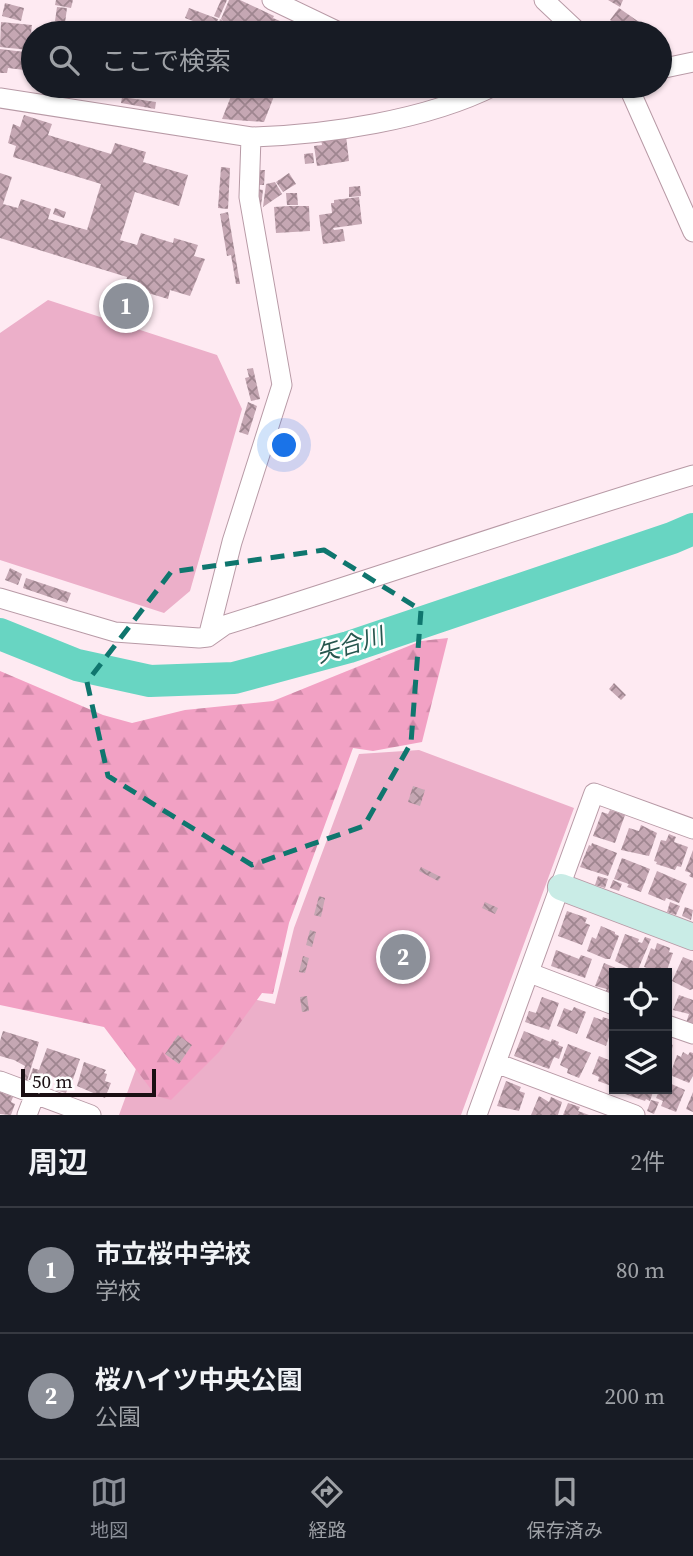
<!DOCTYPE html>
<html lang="ja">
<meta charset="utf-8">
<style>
body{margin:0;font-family:"Source Serif 4","Noto Sans JP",serif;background:#20242c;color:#f1f3f6}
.controls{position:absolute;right:21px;bottom:21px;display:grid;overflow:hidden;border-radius:0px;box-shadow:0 2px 5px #0004}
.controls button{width:63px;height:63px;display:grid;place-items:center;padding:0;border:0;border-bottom:2px solid #363941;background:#171b24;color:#f1f3f6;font:35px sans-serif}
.scale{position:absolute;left:21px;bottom:18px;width:135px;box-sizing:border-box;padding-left:7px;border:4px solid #1a0f13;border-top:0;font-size:19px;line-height:24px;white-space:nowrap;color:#1a0f13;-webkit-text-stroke:5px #fefefe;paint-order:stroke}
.you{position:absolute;left:285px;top:446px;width:24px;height:24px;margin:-18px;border:5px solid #fff;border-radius:50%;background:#1a73e8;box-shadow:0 0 0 10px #1a73e833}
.badge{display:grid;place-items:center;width:46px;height:46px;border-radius:50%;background:#8c9099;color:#fff;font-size:23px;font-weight:700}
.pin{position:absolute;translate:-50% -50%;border:4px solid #fff;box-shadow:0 2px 7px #0006}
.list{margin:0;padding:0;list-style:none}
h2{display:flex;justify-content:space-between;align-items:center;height:91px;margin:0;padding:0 28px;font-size:30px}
h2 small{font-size:23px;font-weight:400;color:#9ea1a6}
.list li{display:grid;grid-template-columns:46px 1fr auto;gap:21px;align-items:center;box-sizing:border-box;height:126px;padding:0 28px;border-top:2px solid #363941}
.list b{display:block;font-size:26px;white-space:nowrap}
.list p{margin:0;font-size:23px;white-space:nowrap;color:#9ea1a6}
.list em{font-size:23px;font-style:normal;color:#9ea1a6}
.icon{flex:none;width:38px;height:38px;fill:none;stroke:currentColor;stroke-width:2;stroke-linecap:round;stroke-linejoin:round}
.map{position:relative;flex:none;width:693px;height:1115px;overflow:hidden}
.search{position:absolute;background:#171b24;box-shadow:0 2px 5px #0004;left:21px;right:21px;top:21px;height:77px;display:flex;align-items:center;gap:18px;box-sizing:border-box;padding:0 24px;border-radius:38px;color:#9ea1a6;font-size:26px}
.sheet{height:343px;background:#171b24}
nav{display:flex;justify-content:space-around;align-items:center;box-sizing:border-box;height:98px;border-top:2px solid #363941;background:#171b24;font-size:19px;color:#9ea1a6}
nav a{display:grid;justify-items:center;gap:4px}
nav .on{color:#8c9099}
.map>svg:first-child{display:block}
</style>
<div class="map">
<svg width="693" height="1115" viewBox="0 0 693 1115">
<defs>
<pattern id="forest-firs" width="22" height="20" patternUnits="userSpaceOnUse" patternTransform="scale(1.75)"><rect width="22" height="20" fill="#f2a1c4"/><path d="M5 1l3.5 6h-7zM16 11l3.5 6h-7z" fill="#cf89a8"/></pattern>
<pattern id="building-cross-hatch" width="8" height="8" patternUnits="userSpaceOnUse" patternTransform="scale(1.75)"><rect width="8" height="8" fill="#c5a7b3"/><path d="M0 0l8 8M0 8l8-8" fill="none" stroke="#9f8690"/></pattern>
</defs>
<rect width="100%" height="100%" fill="#feeaf2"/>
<path fill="#ecafc9" d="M48,300L217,355L242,409L190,591L164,613L0,560V333Z
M419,750L574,808L461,1115H119L144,1047L201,987L275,1004L294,928L359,754Z"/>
<path fill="url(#forest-firs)" d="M448,638L422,742L373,751L353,748L289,923L273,994L262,993L219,1052L171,1100L156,1096L104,1027L0,1005V671L103,715L132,723L185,710L273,701L421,641Z"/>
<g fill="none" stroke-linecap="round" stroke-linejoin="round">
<path stroke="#68d5c2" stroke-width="32" d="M0,634L77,665L150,681L234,678L349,647L672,538L693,529"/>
</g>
<path fill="url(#building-cross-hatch)" d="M56,0H73L71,8L55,5Z
M221,0H227L219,18L214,16Z
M229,0H240L274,16L273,18L280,21L274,33H241L219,23L220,19L223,21L221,19Z
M608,0H623L620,7Z
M5,3L24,8L21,21L2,16Z
M57,7L67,8L65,23L55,21Z
M189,8L218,19L213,33H204L190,28L193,21L185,18Z
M619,8L639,22L631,33L610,20Z
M1,22L32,25L29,50L0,47Z
M0,49L33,53V71L8,68L7,73H0Z
M45,86H59V93L45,91Z
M63,86H95V97L62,94Z
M235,86H278L264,122L222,119Z
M122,97L156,102L155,109L121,103Z
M24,115L52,124L48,135L111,154L115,143L146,152L143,162L188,175L179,206L135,192L120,240L137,245L141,233L173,243L174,238L198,245L194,256L205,259L190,296L170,290L168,299L125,286L127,277L0,238V173L12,177L3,204L18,208L21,199L51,209L48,219L87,230L101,184L13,157L16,146L8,143L13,124L20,127Z
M346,136L349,161L317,166L314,146L322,145L321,139Z
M313,153L314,163L305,164L304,154Z
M221,167L230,168L228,209L218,208Z
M258,170H265L264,185H257Z
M289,173L296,184L283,192L276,182Z
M275,182L282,194L263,207L266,184Z
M360,186L361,196L349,197V187Z
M257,189L263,190L261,206H255Z
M286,193H297L298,205H287Z
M359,197L362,224L333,228L334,230L343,229L345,241L323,244L319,215L332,213L331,203H334V200Z
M289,206H309L310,231L276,233L274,207Z
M55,208L66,212L64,218L53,214Z
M228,212L240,284H236L231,255L227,256L220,214Z
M253,368L260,399L251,401L245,378L249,377L247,369Z
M248,402L257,406L248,435L239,432Z
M10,568L22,574L18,585L5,580Z
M26,578L71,593L67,603L23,588Z
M614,683L626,695L621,700L609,689Z
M413,786L425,790L420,806L408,802Z
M610,810L625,815L615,843L593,836L602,812L608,814Z
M641,825L657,833L649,856L621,850L629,828L639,831Z
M669,834L676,837L674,842L688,847L681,867L677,866L675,870L656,864L657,862L654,861L661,840L666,841Z
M592,843L617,853L608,876L580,867L589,845L591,846Z
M693,850V878L689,876L691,873L685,871Z
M622,858L650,869L641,892L627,887L629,884L614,879Z
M421,867L441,877L438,881L419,871Z
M657,871L687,884L679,903L666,898L665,901L648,894Z
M598,876L608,879L605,888L595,885Z
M613,880L622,884L619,891L610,888Z
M319,896L325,898L321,917L314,915Z
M485,902L498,908L495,914L482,908Z
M670,902L680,906L676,915L667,912Z
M685,907L693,910L691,920L682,916Z
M567,911L587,918L585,923L590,925L582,945L558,936Z
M601,926L615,932V934L619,936L610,959H606L587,951L592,937L596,939Z
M310,930L316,932L312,947L306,945Z
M625,934L639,939L638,942L642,943L645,937L651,939L637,972L615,961Z
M657,943L670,948L669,952L673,953L666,973L644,967L651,948L655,950Z
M556,950L579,959L581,955L592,959L585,978L551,966Z
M303,956L309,958L305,973L299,972Z
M683,957L693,961V989L690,990L672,981Z
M604,963L623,971L622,973H614V996L605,992L607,989L595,986Z
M679,995L693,1000V1026L686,1023L689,1014L673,1010Z
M307,996L309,1011L302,1012L300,997Z
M542,997L559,1003L549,1030L525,1022L529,1011L536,1013Z
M574,1007L586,1012L577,1034L557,1026L564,1008L572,1011Z
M594,1017L602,1020L603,1017L614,1021L606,1046L586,1038Z
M3,1031L39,1042L27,1081L21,1078L25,1066L14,1060L0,1056V1041Z
M524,1031L551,1042L552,1039L559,1042L558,1045L563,1047L559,1059L554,1057L549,1069L514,1056Z
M178,1035L192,1045L179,1064L165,1054Z
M667,1042L673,1045L669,1060L667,1059Z
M568,1044L591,1053L579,1078L567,1073L568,1069L560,1065Z
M47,1048L80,1059L71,1085L47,1074L43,1087L28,1082L33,1068L39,1070Z
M683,1052L688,1055L690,1052L693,1053V1076L689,1083L670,1075L677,1055L681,1057Z
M599,1056L614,1062V1087L598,1081L599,1077L592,1074Z
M84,1062L106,1070L104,1073L107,1074L105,1081L111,1083L105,1098L77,1086Z
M506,1081L521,1087L519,1091L525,1093L519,1111L497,1106Z
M667,1082L685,1090L676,1112L661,1106L663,1101L656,1098L660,1089H667Z
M57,1084L68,1088L66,1093L55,1090Z
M623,1089H654L650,1101L646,1099L645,1101L622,1093Z
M0,1092L13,1097L11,1102L15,1104L11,1115L0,1114Z
M693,1092V1112L686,1109Z
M539,1096L549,1102L551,1097L562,1102L558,1115H531Z
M651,1100L659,1102L654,1114L647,1111Z
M568,1103L580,1107L578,1111L589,1115H563Z"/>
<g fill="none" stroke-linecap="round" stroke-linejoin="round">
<defs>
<path id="street" d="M272,0L341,33
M544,0L579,33
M660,69L693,62
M628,86L693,232
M0,98L251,137C326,135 427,120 494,86
M0,598L115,632L199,638L208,637L225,625C382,576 536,522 693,475
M208,637L232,542L282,385L249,197L251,137
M530,973L614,1005
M667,1025L693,1034
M496,1063L635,1115
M0,1081L91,1115
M27,1115L35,1094
M477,1115L594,793L693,829"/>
<path id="secondary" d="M561,887L693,937"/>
</defs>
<use href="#street" stroke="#b89aa6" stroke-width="21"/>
<use href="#secondary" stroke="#b89aa6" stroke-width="28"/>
<use href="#street" stroke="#fff" stroke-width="19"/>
<use href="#secondary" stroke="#c9ece6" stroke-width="26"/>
</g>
<path fill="none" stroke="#0f766e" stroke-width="5" stroke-dasharray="14 9" stroke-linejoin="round" d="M324,550L421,610L411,743L364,826L252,865L108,776L87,682L171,572Z"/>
<g text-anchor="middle" stroke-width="5" stroke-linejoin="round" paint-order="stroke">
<g font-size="23" font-style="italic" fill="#26564e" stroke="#fefefe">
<text transform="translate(350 645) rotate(-17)" y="8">矢合川</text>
</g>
</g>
</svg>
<div class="controls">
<button><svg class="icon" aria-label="locate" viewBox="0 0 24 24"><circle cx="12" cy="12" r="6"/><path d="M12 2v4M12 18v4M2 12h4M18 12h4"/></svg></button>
<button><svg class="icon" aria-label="layers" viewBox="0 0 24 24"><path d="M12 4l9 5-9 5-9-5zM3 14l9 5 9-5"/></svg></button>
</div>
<div class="scale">50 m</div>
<div class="you"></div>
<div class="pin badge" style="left:126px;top:306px">1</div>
<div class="pin badge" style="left:403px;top:957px">2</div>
<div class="search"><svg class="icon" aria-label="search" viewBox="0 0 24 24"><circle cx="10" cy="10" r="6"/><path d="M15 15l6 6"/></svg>ここで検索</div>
</div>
<section class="sheet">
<h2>周辺<small>2件</small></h2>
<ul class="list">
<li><span class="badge">1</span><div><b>市立桜中学校</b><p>学校</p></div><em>80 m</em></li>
<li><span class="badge">2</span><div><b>桜ハイツ中央公園</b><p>公園</p></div><em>200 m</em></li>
</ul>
</section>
<nav>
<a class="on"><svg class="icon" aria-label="map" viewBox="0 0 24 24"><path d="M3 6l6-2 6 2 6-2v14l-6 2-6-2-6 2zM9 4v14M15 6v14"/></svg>地図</a>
<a><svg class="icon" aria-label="directions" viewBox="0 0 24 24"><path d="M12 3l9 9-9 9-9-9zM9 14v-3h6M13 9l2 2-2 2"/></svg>経路</a>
<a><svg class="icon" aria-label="saved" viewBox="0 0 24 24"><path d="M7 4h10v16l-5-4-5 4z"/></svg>保存済み</a>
</nav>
